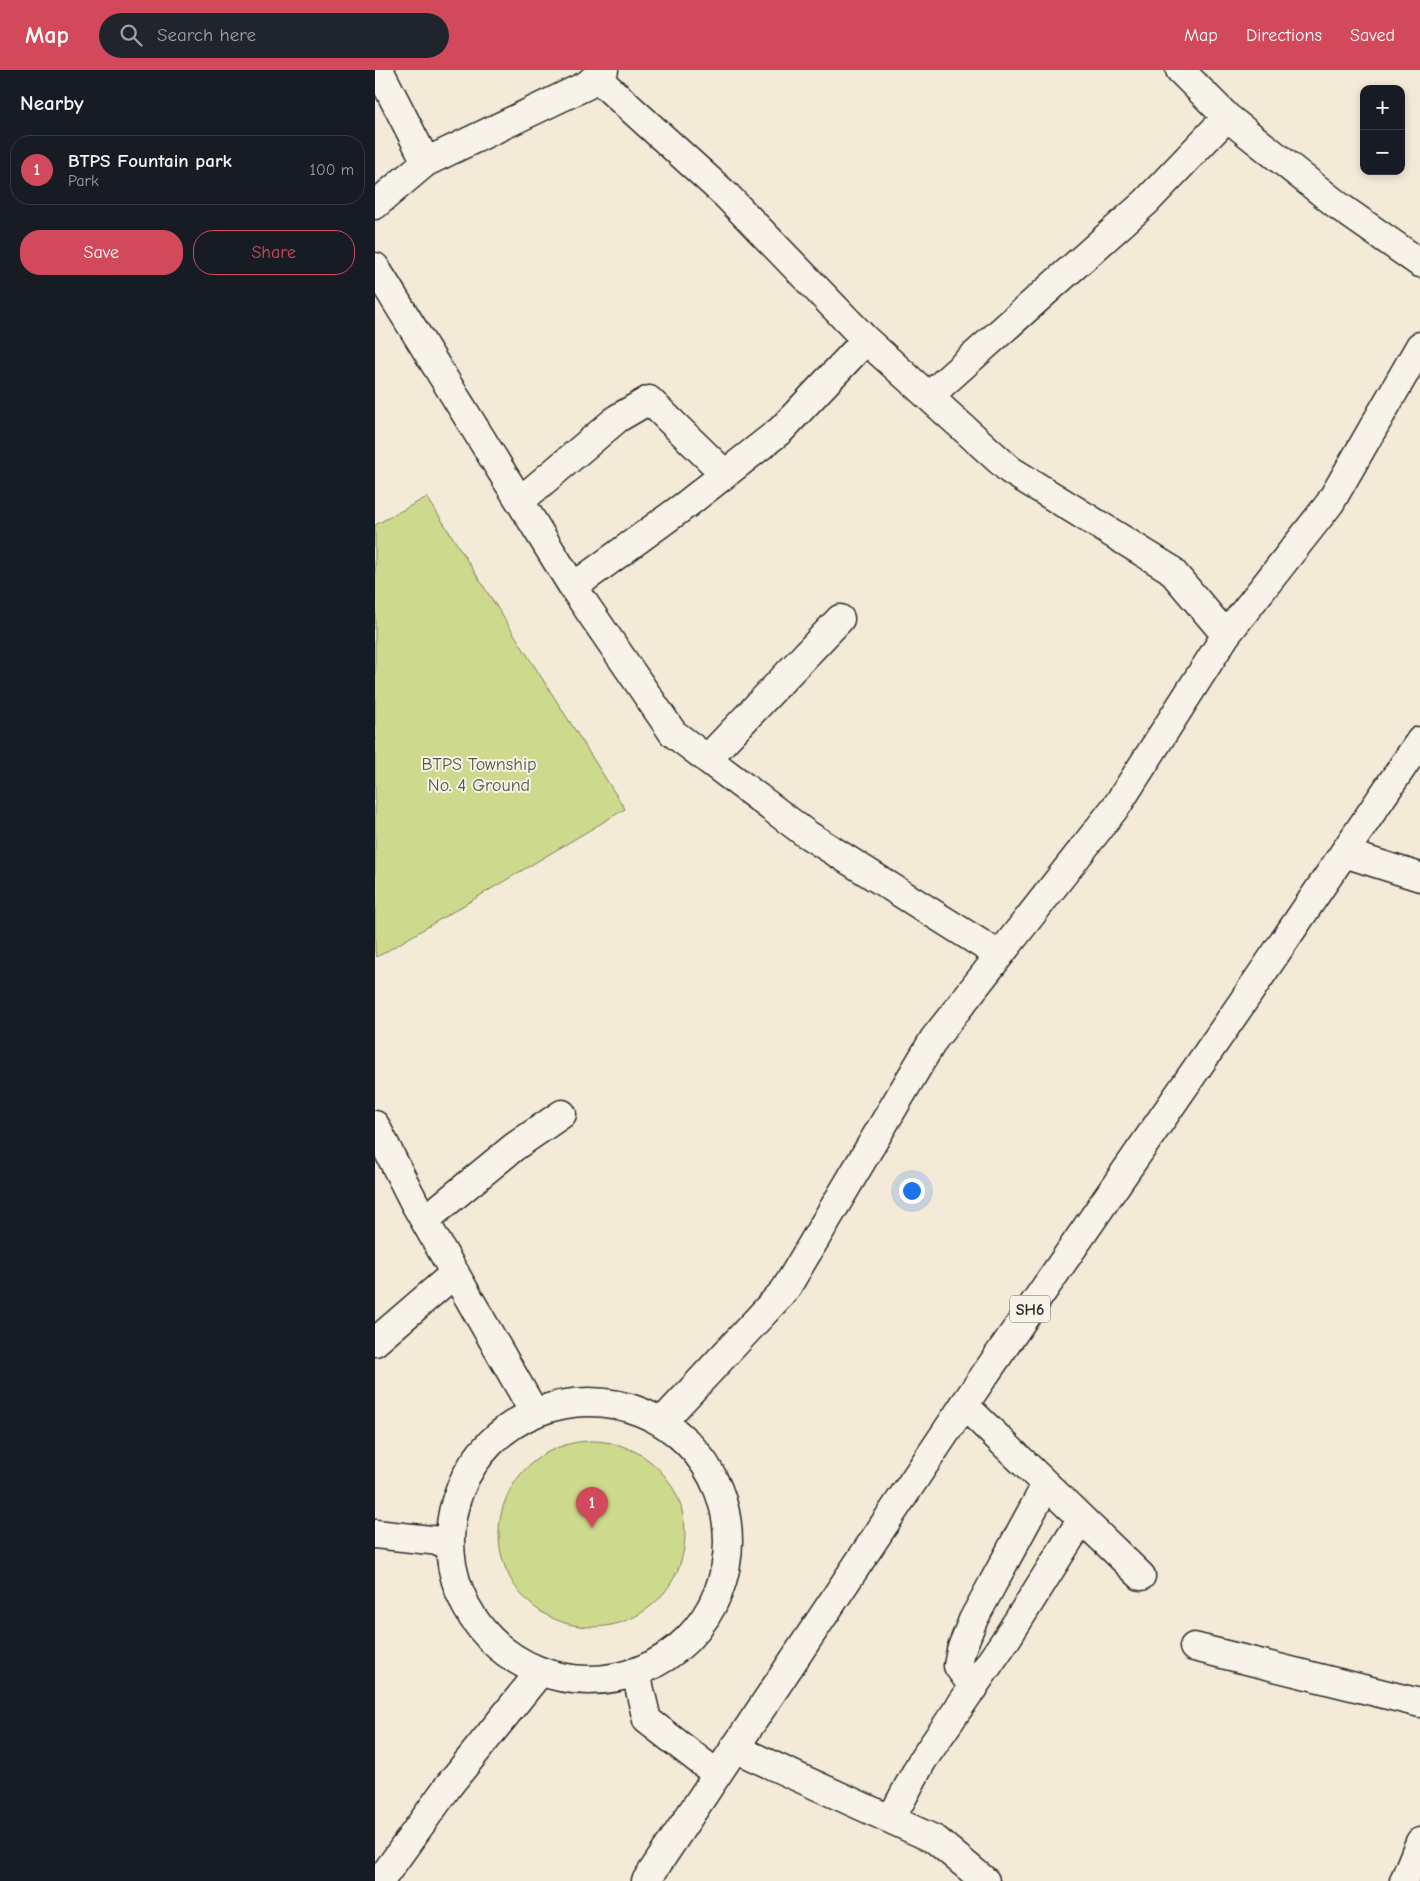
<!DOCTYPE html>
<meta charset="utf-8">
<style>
body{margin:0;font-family:"Comic Neue",sans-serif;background:#20242c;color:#f1f3f6}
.controls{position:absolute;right:15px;top:15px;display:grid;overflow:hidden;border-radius:10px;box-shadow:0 2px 8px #0003}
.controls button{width:45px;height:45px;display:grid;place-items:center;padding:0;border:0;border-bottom:1px solid #363941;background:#171b24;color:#f1f3f6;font:25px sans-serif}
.you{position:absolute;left:536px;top:1120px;width:18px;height:18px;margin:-12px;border:4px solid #fff;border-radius:50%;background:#1a73e8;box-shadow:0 0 0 8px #1a73e833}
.badge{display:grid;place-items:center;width:32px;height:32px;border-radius:50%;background:#d1495b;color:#fff;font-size:16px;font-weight:700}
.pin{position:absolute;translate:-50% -41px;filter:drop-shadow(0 1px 2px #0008)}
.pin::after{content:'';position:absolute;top:26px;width:18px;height:15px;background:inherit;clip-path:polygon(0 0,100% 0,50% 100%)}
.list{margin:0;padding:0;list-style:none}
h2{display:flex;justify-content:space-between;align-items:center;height:65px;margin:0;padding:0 20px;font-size:21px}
h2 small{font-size:16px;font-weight:400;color:#9ea1a6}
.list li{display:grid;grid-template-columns:32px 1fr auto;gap:15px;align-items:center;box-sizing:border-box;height:70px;margin:0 10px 10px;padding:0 10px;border:1px solid #363941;border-radius:20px}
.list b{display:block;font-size:19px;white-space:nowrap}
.list p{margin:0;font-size:16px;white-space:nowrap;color:#9ea1a6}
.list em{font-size:16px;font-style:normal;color:#9ea1a6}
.actions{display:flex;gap:10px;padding:15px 20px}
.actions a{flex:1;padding:11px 0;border:1px solid #d1495b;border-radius:20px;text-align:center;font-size:18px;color:#d1495b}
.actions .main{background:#d1495b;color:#fff}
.icon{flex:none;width:28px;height:28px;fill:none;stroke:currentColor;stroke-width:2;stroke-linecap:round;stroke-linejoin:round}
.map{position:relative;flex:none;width:1045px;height:1811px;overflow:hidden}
header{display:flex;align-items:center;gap:30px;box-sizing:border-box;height:70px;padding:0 25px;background:#d1495b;color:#fff}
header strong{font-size:24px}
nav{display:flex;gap:28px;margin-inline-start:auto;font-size:18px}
.search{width:350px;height:45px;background:#20242c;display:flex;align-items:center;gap:12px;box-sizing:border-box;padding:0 18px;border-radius:28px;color:#9ea1a6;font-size:19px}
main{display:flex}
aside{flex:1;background:#171b24}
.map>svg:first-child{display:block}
</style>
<header>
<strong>Map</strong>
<div class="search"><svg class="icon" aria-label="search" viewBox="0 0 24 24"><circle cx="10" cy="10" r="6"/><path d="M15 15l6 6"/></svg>Search here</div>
<nav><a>Map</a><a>Directions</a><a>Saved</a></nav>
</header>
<main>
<aside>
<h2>Nearby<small></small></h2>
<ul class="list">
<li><span class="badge">1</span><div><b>BTPS Fountain park</b><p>Park</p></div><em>100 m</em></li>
</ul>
<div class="actions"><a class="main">Save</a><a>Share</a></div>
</aside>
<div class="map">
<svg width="1045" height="1811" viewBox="0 0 1045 1811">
<rect width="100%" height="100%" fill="#f3ead8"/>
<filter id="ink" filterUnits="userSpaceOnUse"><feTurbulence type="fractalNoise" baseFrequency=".02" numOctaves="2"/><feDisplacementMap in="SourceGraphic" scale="10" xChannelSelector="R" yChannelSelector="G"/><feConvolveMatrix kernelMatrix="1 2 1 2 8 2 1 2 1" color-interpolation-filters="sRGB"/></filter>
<g filter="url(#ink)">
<path fill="#cdda8d" stroke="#7c825c" d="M52,427L250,739L2,887L0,881V455Z
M124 1464a93 93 0 1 1 186 0a93 93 0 1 1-186 0Z"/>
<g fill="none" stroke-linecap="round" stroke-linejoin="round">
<defs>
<path id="minor" d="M4,0L51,92
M805,0L852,47L965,137L1045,193
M221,7L352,126L491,270L635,400L795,499L851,565
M0,135L51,92L212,15L229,0
M0,197L198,517L298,663L430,763L624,885
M554,326L771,132L852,47
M145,431L243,348L274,330L350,404
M198,517L312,434L406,360L491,270
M332,689L465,549
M969,783L1045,807
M0,1055L39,1132L159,1342
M50,1150L139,1077L187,1044
M0,1272L80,1203
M75 1471a139 139 0 1 1 278 0a139 139 0 1 1-278 0Z
M589,1335L766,1506
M287,1352L410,1220L559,969L743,734L851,565L955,433L1045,276
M0,1464L74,1472
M819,1577L1045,1633
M261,1603L272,1650L342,1704
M599,1618L583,1596L586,1580L598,1550L671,1415
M359,1678L561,1770L610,1811
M516,1749L547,1691L632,1568L707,1449
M5,1811L74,1715L165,1602
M1029,1811L1045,1772"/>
<path id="major" d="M271,1811L589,1335L869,930L1045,671"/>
</defs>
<use href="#minor" stroke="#2b2b2b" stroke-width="31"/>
<use href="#major" stroke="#2b2b2b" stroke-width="31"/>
<use href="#minor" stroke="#f7f3e8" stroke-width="28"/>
<use href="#major" stroke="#f7f3e8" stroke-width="28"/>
</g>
</g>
<g text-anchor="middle" stroke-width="4" stroke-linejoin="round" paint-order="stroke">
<rect fill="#f7f3e8" stroke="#686764" stroke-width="1" x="635" y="1225.5" width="40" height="27" rx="4"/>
<g font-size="16" font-weight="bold" fill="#2b2b2b">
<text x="655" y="1245">SH6</text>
</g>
<g font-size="18" fill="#545744" stroke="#f7f3e8">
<text x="104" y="700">BTPS Township<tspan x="104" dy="21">No. 4 Ground</tspan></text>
</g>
</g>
</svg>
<div class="controls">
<button>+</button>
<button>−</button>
</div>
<div class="you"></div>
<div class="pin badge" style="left:217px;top:1458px">1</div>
</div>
</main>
